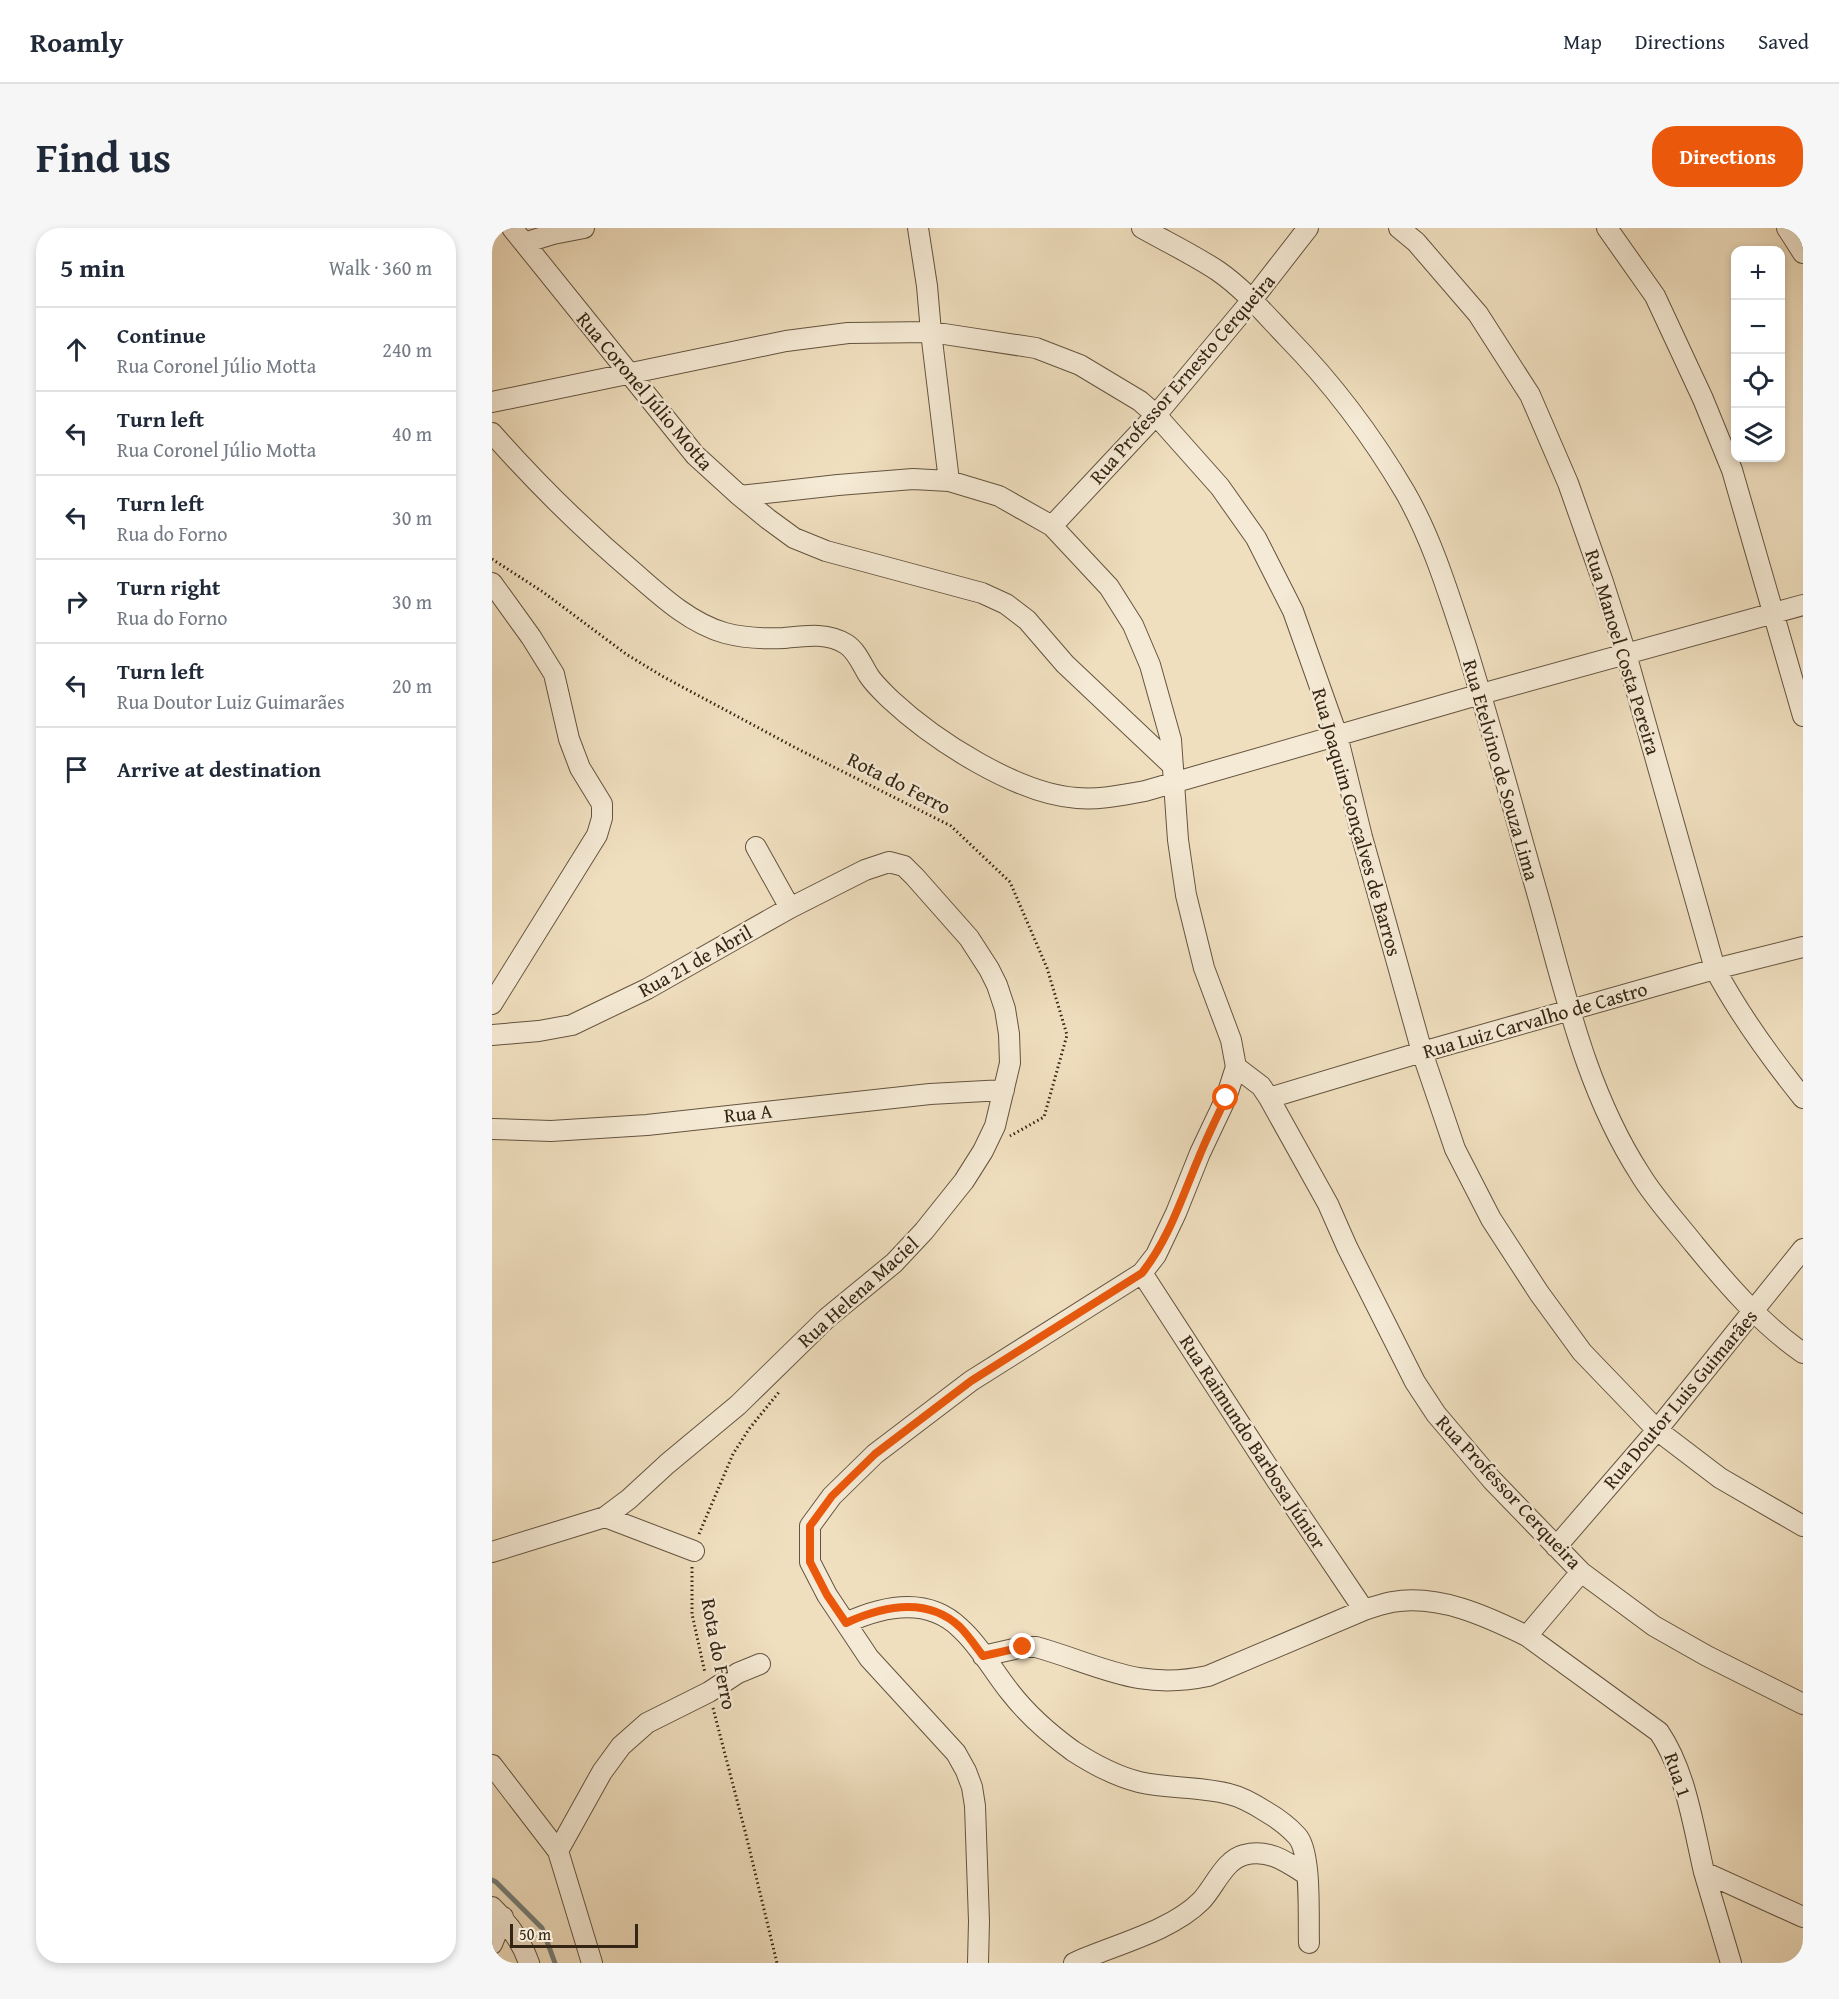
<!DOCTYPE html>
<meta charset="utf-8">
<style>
body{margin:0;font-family:"Gentium Book Plus",serif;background:#f6f6f7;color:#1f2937}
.controls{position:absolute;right:18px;top:18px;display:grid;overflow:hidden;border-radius:12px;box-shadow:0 3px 9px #0003}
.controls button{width:54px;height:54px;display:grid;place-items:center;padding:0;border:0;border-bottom:2px solid #e0e1e3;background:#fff;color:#1f2937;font:30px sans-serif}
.scale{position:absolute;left:18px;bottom:15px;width:128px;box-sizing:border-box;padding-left:6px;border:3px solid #352514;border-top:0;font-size:16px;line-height:21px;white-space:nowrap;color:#352514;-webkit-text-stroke:4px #f5ead5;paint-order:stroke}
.stop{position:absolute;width:18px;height:18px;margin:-14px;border:4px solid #ea580c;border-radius:50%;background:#fff}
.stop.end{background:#ea580c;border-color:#fff;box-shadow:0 2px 6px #0008}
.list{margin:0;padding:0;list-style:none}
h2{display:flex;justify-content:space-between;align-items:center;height:78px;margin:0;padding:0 24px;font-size:26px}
h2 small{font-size:20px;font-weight:400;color:#747a83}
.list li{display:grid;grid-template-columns:39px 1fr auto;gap:18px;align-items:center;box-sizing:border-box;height:84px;padding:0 24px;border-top:2px solid #e0e1e3}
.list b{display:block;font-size:22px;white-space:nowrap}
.list p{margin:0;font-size:20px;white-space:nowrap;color:#747a83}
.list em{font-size:20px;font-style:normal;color:#747a83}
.icon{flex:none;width:33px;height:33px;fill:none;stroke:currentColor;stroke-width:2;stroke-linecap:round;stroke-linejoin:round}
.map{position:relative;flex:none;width:1311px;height:1735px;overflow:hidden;border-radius:24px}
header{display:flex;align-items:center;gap:36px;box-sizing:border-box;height:84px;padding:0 30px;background:#fff;border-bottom:2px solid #e0e1e3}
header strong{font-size:28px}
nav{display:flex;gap:33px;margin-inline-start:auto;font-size:21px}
.intro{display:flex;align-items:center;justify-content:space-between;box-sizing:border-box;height:144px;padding:0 36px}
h1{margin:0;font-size:42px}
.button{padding:15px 27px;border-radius:24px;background:#ea580c;color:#fff;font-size:21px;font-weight:700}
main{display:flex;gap:36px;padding:0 36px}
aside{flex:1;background:#fff;border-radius:24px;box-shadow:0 3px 9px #0003}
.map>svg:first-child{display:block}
</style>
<header>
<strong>Roamly</strong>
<nav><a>Map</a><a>Directions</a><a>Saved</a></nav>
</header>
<div class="intro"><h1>Find us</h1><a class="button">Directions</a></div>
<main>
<aside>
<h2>5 min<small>Walk · 360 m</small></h2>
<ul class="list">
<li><svg class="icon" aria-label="ahead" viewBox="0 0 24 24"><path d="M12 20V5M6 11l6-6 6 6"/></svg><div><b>Continue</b><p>Rua Coronel Júlio Motta</p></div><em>240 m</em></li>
<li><svg class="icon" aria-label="left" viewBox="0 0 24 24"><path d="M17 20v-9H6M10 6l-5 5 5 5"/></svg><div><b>Turn left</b><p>Rua Coronel Júlio Motta</p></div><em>40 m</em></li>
<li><svg class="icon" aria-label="left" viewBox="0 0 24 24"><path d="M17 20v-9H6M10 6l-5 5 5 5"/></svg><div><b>Turn left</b><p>Rua do Forno</p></div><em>30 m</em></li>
<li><svg class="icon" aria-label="right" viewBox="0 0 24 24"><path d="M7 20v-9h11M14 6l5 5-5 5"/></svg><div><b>Turn right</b><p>Rua do Forno</p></div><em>30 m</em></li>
<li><svg class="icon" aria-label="left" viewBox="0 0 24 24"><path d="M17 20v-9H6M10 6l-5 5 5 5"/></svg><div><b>Turn left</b><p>Rua Doutor Luiz Guimarães</p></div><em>20 m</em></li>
<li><svg class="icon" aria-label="arrive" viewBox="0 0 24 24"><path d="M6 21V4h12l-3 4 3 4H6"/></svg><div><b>Arrive at destination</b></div></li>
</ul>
</aside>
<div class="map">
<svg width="1311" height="1735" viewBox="0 0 1311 1735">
<rect width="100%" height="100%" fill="#f0dfbf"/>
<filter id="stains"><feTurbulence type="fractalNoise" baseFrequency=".00333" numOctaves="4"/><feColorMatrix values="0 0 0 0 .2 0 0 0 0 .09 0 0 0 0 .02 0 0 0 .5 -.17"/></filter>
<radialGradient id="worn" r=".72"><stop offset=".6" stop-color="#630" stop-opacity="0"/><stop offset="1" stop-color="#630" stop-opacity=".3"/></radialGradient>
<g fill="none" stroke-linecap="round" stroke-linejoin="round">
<path stroke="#767e7a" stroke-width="5" d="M0,1652L4,1654L50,1700L63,1735"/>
<defs>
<path id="minor" d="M20,0L203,227L248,268L346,257L421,251L457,253L507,268L560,298L617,359L641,397L658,437L679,512L686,612L694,667L712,740L739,812L744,839L734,870L708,925L684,985L664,1027L650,1045L479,1153L383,1226L340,1268L318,1298V1334L335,1367L377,1430L464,1525L474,1543L480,1559L483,1578L487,1693L486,1735
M426,0L435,58L439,104L457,253
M650,0C675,14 702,27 726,43C752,61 773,86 795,109C840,155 880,208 913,264C940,311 956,364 973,415C1000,501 1023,588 1048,675C1074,768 1095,864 1148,946C1163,971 1184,993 1202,1016C1234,1055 1269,1096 1311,1125
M907,0L924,14L986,86L1038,167L1076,255L1111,354L1134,426L1223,741C1248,788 1278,829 1311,870
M1115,0L1163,68L1211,171L1240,242L1311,488
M1295,0L1311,25
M32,15L61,6L92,0
M0,174L294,113L356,105L439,104L544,120L588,137L648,173L664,187L728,259L764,310L801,383L845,507L870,609L930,824L963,921L999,991L1047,1065L1090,1124L1165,1202L1228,1250L1311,1298
M0,205C45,256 94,304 146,348C171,370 200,396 233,405C252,410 272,411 292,410C312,408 335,404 354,416C365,423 370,437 377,448C383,457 392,465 399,472C442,512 525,566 585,570C608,572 630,567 653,563L989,466L1311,377
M248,268L276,291L302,310L334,323L490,365L514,376L535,392L573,436L681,538
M560,298L664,187L760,72L816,0
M0,355L39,409L62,446L77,511L88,540L110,576V590L105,607L0,776
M264,619L298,680
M0,807L47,803L80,797L155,761L298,680L373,642L397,634L412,638L423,649L477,710L497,741L505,757L513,781L517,806L518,835L503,898L491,923L472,953L432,1003L402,1035L335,1090L246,1177L175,1236L137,1271L113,1289L0,1324
M744,839L769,858L777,870L836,976L855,1019L923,1154L944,1186L1000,1252L1089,1344L1162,1398L1215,1428L1311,1476
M777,870L930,824L1223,741L1311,719
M0,901L59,903L155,897L438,866L512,862
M650,1045L785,1253L872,1382
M113,1289L202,1323
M1064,1319L1165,1202L1311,1021
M354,1395C391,1378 435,1368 468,1400C488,1418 501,1443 518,1464C535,1486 559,1507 581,1523C601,1536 623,1548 647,1554C676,1561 707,1558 737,1566C750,1569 762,1576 773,1583C785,1590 796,1598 805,1608C820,1624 816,1691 817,1715
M1035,1408L1167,1504C1194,1544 1201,1597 1212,1644L1311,1689
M491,1428L531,1419H544C608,1437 646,1463 716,1448L872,1382C881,1379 890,1376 900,1374C947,1366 994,1388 1035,1408L1089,1344
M0,1537L66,1623L100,1735
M66,1623L110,1544L129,1518L155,1495L217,1464L246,1445L268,1436
M1212,1644L1239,1735
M0,1679C15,1694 30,1714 37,1735
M0,1716L11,1689
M582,1735C621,1717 678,1704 709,1673C722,1660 732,1632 752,1627C776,1620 795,1634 815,1647"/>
</defs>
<use href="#minor" stroke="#64543f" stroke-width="22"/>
<path stroke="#352514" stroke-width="3" stroke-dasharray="1.5 3" stroke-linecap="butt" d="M0,331L51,364L134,426L170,448L304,520L459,598L518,654L555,740L575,807L552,889L518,908
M207,1306L241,1226L257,1201L287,1164
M200,1339V1386L213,1445
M221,1480L253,1603L285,1735"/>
<use href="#minor" stroke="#f5ead5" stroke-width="20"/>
</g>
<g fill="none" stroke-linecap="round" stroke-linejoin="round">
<path stroke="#ea580c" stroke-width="8" d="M531,1419L491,1428C484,1419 477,1408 468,1399C435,1368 391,1378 354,1395L335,1367L318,1334V1298L340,1268L383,1226L479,1153L650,1045C677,1011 690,969 707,929C715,909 725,889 734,870"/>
</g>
<g text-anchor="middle" stroke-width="5" stroke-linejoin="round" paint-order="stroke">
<g font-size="20" fill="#352514" stroke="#f5ead5">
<text transform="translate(690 151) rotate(-49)" y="7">Rua Professor Ernesto Cerqueira</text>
<text transform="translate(153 163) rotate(50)" y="7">Rua Coronel Júlio Motta</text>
<text transform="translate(1131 424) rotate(73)" y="7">Rua Manoel Costa Pereira</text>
<text transform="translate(1009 542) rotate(74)" y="7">Rua Etelvino de Souza Lima</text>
<text transform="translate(407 555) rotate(27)" y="7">Rota do Ferro</text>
<text transform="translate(865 594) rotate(74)" y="7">Rua Joaquim Gonçalves de Barros</text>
<text transform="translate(203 733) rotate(-29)" y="7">Rua 21 de Abril</text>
<text transform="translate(1043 792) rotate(-16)" y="7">Rua Luiz Carvalho de Castro</text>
<text transform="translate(256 885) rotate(-6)" y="7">Rua A</text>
<text transform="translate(366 1064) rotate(-42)" y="7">Rua Helena Maciel</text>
<text transform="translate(1188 1171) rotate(-50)" y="7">Rua Doutor Luis Guimarães</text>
<text transform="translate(761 1214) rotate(57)" y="7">Rua Raimundo Barbosa Júnior</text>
<text transform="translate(1017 1264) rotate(47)" y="7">Rua Professor Cerqueira</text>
<text transform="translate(227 1426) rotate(79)" y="7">Rota do Ferro</text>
<text transform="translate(1186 1547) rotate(71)" y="7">Rua 1</text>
</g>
</g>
<rect width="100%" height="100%" filter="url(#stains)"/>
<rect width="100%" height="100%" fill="url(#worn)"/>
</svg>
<div class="controls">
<button>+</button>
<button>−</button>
<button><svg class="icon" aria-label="locate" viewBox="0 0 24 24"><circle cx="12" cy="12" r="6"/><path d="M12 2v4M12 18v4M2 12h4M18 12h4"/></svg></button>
<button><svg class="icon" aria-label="layers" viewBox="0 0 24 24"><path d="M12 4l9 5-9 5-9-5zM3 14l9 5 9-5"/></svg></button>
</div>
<div class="scale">50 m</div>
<div class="stop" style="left:734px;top:870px"></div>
<div class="stop end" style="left:531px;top:1419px"></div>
</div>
</main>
